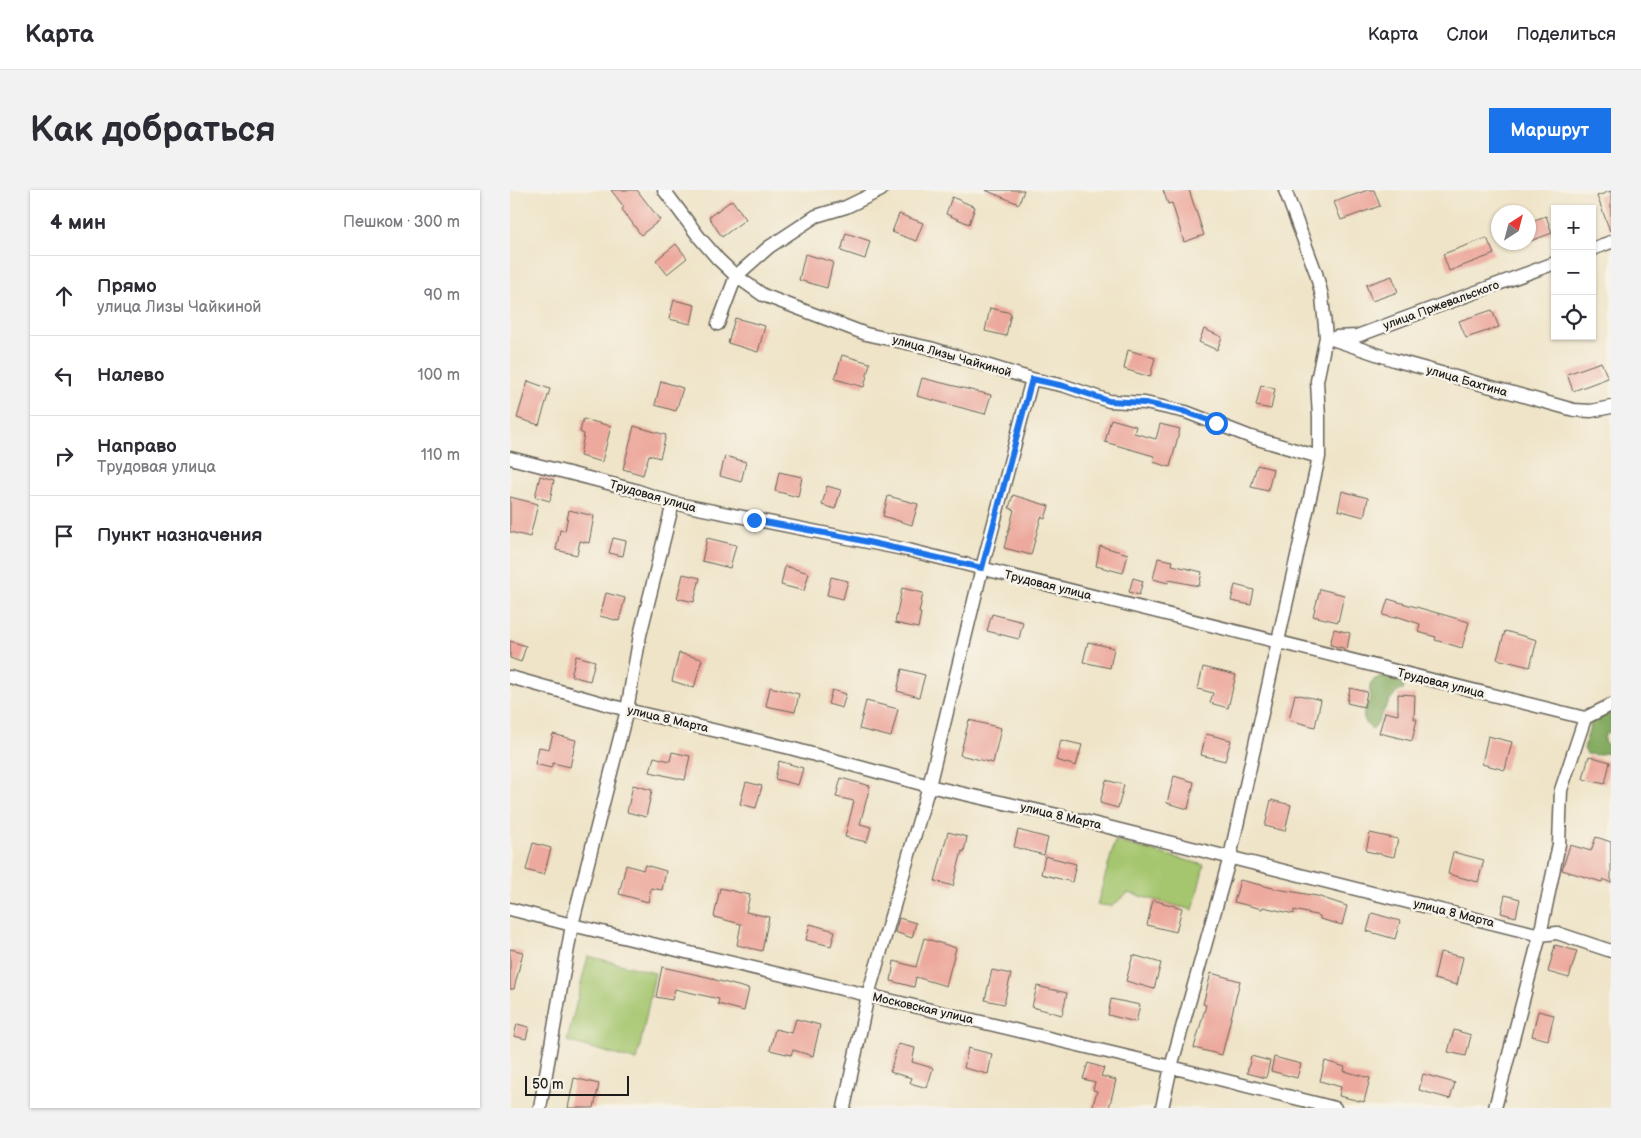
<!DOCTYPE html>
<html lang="ru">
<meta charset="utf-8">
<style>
body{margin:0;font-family:"Balsamiq Sans",sans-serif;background:#f2f2f3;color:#2b2b33}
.controls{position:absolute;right:15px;top:15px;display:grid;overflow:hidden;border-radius:0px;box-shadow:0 1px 4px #0004}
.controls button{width:45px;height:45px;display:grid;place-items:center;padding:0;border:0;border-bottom:1px solid #e1e1e2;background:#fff;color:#2b2b33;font:25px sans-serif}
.compass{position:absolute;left:981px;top:15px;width:45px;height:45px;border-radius:50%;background:#fff;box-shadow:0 1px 4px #0004;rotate:36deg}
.scale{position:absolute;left:15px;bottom:12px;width:104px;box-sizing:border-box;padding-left:5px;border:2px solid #1c1c1c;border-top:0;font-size:14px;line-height:18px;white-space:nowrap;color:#1c1c1c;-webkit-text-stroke:4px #f7f3e8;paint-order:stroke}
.stop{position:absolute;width:15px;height:15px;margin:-11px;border:4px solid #1a73e8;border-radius:50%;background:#fff}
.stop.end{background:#1a73e8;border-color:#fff;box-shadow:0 1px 5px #0008}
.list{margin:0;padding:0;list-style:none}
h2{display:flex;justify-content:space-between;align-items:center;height:65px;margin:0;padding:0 20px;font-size:21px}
h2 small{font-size:16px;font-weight:400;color:#7c7c81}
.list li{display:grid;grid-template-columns:32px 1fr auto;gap:15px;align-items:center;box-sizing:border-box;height:80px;padding:0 20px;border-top:1px solid #e1e1e2}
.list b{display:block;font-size:19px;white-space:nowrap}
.list p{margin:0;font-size:16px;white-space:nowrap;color:#7c7c81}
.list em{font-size:16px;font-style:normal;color:#7c7c81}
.icon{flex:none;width:28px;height:28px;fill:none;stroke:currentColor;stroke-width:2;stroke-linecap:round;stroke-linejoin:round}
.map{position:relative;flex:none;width:1101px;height:918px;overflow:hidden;border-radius:0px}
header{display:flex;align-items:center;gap:30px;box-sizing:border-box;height:70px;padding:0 25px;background:#fff;border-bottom:1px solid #e1e1e2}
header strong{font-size:24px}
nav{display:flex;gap:28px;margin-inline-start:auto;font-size:18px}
.intro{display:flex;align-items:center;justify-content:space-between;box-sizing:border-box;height:120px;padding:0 30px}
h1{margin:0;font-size:35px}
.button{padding:12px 22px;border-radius:0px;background:#1a73e8;color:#fff;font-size:18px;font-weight:700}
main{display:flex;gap:30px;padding:0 30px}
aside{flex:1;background:#fff;border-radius:0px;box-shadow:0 1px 4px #0004}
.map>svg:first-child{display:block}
</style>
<header>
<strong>Карта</strong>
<nav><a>Карта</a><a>Слои</a><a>Поделиться</a></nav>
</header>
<div class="intro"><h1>Как добраться</h1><a class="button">Маршрут</a></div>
<main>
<aside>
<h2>4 мин<small>Пешком · 300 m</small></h2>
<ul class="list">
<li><svg class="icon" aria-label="ahead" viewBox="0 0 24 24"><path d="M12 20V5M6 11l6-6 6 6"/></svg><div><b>Прямо</b><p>улица Лизы Чайкиной</p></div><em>90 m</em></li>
<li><svg class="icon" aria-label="left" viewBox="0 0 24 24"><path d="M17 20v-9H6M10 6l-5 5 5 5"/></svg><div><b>Налево</b></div><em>100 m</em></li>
<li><svg class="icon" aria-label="right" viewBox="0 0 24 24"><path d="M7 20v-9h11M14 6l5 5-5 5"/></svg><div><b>Направо</b><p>Трудовая улица</p></div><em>110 m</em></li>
<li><svg class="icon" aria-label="arrive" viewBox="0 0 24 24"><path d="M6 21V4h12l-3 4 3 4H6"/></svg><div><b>Пункт назначения</b></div></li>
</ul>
</aside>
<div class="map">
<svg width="1101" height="918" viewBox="0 0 1101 918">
<rect width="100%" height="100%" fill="#f7f3e8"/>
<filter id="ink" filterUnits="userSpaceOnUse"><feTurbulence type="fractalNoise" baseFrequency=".02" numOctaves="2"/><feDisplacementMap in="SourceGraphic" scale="10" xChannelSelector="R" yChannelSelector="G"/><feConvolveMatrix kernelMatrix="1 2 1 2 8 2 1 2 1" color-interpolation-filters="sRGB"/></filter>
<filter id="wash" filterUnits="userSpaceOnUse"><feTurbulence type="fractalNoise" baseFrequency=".0096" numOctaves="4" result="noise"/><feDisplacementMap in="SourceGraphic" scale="20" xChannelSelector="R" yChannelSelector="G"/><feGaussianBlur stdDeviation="1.12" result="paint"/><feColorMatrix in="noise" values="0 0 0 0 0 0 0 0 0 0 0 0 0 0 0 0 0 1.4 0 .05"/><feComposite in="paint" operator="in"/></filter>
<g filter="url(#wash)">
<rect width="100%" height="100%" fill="#efe4c8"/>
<path fill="#a5c66e" stroke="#607145" d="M605,651L694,675L683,720L618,703L602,716L587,715Z
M78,766L145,783L127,871L57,851Z"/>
<path fill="#84ab61" stroke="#50643e" d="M876,485L888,491L894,496L893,500C877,504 873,529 862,540C856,535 851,526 855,519C856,516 858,514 859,512C863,496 852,492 876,485Z
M1097,523L1101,525V541L1095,545L1094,552L1100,557L1099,562L1087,565L1077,564L1074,559L1080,535L1086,525Z"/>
<g id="blocks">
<path fill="#eda99d" d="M101,0H127L150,30L131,45L112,19L114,17Z
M475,0H514L509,14Z
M653,0H679L694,45L674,52L662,13L658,14Z
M858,0H864L870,16L831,30L824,12Z
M1101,1V40L1100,41L1087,6Z
M442,7L465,17L459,34L436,24Z
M222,10L236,29L212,47L199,27Z
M389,24L413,33L406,51L382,42Z
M1036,26L1042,43L1018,52V32Z
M336,43L360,51L355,69L331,61Z
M977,48L984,64L939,81L933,64Z
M166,54L177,68L157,84L146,70Z
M295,64L323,72L317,98L289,90Z
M882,86L888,102L862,111L856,95Z
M164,110L185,115L181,134L159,129Z
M480,118L501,123L496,146L475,141Z
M982,120L989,137L956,148L949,131Z
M225,128L255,136L248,162L218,153Z
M694,139L712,147L707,160L689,152Z
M618,160L645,168L640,187L614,179Z
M332,165L360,173L354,197L325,189Z
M1091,172L1098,188L1063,201L1057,184Z
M412,188L481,205L475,224L407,206Z
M18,191L40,199L29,235L7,228Z
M151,191L173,198L166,221L145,215Z
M751,195L765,199L761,219L746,216Z
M73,229L101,236L92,272L70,266L74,244L70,242Z
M601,229L626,236L624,243L646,249L650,234L670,239L660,277L643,272L644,266L595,252Z
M124,236L156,245L150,268L139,265L133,285L113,279Z
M215,266L236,272L231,292L210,286Z
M747,275L763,279L758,301L741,297Z
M269,282L292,287L288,307L265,301Z
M30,286L44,290L40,311L25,307Z
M317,296L331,300L325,319L312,315Z
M832,301L858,308L854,327L828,320Z
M503,305L539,316L535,329L531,327L521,365L494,358L504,320L499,318Z
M378,306L408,314L402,335L373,326Z
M0,307L28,314L20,347L0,342Z
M59,320L84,326L79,353L70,351L67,365L46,360L50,340L55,341Z
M103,348L116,351L113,366L99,363Z
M197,348L226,355L220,378L192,371Z
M590,356L618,364L613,383L586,376Z
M648,368L663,371L662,375L692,382L689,396L659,390L658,393L643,389Z
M275,376L299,383L294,401L271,395Z
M173,384L190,388L184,412L167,408Z
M321,387L338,391L333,409L317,405Z
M623,388L633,391L629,405L619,402Z
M725,395L744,400L741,415L721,411Z
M392,398L413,403L409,423H411L408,438L385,433Z
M810,399L834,405L828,432L803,426Z
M96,403L115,408L109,431L90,426Z
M878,409L959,432L952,458L925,450L926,447L908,442L910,434L886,426L885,428L873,425Z
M482,424L513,432L509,449L477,441Z
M824,439L840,443L837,459L820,455Z
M995,441L1027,450L1020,477L987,469Z
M0,451L16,456L11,472L0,468Z
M578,452L604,458L600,478L573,472Z
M169,463L192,469L184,498L162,491Z
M66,466L85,471L80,491L61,486Z
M693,477L726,485L718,518L700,513L703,503L688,499Z
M392,479L415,485L409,507L387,501Z
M260,497L289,504L285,522L256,516Z
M840,498L857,502L854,517L837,513Z
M322,500L336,504L332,518L318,514Z
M785,504L811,510L805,537L779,530Z
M888,504L905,505L904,529H907L902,551L869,543L875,522L888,525Z
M356,511L388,519L381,547L349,539Z
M459,530L491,538L483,573L450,565Z
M43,544L66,550L60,577L43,573L41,578L25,574L29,557L39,559Z
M696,544L721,550L715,571L691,565Z
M978,546L1002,552L995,580L972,574Z
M551,550L572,555L566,576L546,570Z
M162,562L180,566L175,590L140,582L144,567L160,571Z
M1079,566L1100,572L1095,594L1073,589Z
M269,571L293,578L288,595L265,589Z
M664,586L684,592L678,619L657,613Z
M331,588L360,596L350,634L361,637L357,652L335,647L344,611L326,607Z
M596,590L614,595L608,618L590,613Z
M236,592L252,596L246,618L230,614Z
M123,595L142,600L136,627L117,622Z
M761,610L781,615L775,641L755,636Z
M508,640L538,648L534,665L504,657Z
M438,642L457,647L454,662L452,661L443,696L425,691Z
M860,643L888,649L884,667L856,661Z
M1086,647L1101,652V693L1093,689L1092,692L1052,680L1060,655L1081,661Z
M23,653L41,658L34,685L16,680Z
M943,662L974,670L968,692L938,684Z
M535,666L566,674L562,692L531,684Z
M116,675L133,680L135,675L156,681L152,700L141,698L138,712L109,704Z
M730,690L767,699L807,706L837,716L832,735L810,729V726L784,720V724L753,717L752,719L724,712Z
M210,698L240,705L236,722L259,727L252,761L227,755L231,734L204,727Z
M995,705L1010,709L1006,727L991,723Z
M643,710L672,718L666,742L637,735Z
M862,723L890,731L885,749L857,741Z
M389,728L406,733L402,748L385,742Z
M300,734L325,741L321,756L296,750Z
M414,748L446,758L436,796L406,787L404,797L381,791L384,771L406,777Z
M1045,755L1067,761L1059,788L1038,782Z
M0,759L13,762L4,799H0Z
M930,762L953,767L947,795L924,789Z
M623,765L651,773L644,799L616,791Z
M152,777L202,788V789L239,799L234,821L208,814L209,809L165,799L162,810L146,807Z
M482,780L501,784L494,814L475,810Z
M701,783L730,791L712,865L684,858L696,815L693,814Z
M527,796L557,803L552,825L522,817Z
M601,809L630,815L626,832L598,825Z
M1028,821L1044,825L1038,850L1022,846Z
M286,829L310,835L303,866L283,860L281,865L260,860L265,839L282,843Z
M7,834L19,837L16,849L4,846Z
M944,840L961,845L956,866L938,862Z
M388,854L405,858L402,872L423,878L417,898L400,893L402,888L380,882Z
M458,858L482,864L478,884L454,878Z
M741,866L760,871L756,888L737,883Z
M764,867L791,874L787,888L761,881Z
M815,871L835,877L834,881L860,888L854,912L829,906L831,897L810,891Z
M578,873L594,878L591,886L606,890L599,918H582L587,901L583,900L585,892L573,889Z
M913,884L945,893L940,909L909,900Z
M64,888L89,894L84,918H58Z"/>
</g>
</g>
<g filter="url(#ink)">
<use href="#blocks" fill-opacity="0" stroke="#666258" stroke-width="1"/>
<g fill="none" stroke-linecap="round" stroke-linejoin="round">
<defs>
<path id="minor" d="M154,0L189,47L208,69L226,86L253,105L356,144L420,158L522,189L555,196L599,211L635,213L676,222L741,247L809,267
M1082,59L1101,52
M208,134L226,86L259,57L306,26L336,17L371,0
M816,147L884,170L1064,220L1081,221L1101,217
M826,147L847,146L1045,73
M0,268L125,300L163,313L398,360L1075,528
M0,487L117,520L280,558L419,596L574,631L1030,745L1047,743L1101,761
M0,719L62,735L661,877L825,918
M30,918L62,735L117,520L130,445L163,313
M334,918L358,805L419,596L472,378L522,189
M652,918L661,877L720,667L809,267V228L807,191L816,147L812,106L806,83L775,0
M985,918L1030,745L1049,654L1051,600L1075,528L1101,515"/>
</defs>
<use href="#minor" stroke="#666258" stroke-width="15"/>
<use href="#minor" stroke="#fff" stroke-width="12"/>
</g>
</g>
<g fill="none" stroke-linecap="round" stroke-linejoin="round" filter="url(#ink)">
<path stroke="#1a73e8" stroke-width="6" d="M244,330L336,347L472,378L522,189L554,196L599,211L635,213L676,222L706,233"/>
</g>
<g text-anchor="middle" stroke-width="5" stroke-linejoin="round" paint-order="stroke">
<g font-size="12" fill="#1c1c1c" stroke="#f7f3e8">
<text transform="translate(931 115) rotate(-20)" y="4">улица Пржевальского</text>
<text transform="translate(442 166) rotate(16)" y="4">улица Лизы Чайкиной</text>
<text transform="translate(957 191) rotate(16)" y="4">улица Бахтина</text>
<text transform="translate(143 306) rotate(16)" y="4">Трудовая улица</text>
<text transform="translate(538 395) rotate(14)" y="4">Трудовая улица</text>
<text transform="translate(931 493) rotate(14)" y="4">Трудовая улица</text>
<text transform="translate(158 529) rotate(13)" y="4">улица 8 Марта</text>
<text transform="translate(551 626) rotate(13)" y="4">улица 8 Марта</text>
<text transform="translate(944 723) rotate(14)" y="4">улица 8 Марта</text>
<text transform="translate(413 818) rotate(13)" y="4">Московская улица</text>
</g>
</g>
</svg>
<div class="controls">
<button>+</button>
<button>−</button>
<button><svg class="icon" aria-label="locate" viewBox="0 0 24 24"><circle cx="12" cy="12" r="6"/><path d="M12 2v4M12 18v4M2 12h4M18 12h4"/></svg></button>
</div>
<svg class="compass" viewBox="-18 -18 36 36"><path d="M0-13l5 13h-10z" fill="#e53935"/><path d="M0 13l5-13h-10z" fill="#7c7c81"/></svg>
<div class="scale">50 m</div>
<div class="stop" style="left:706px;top:233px"></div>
<div class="stop end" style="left:244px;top:330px"></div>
</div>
</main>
